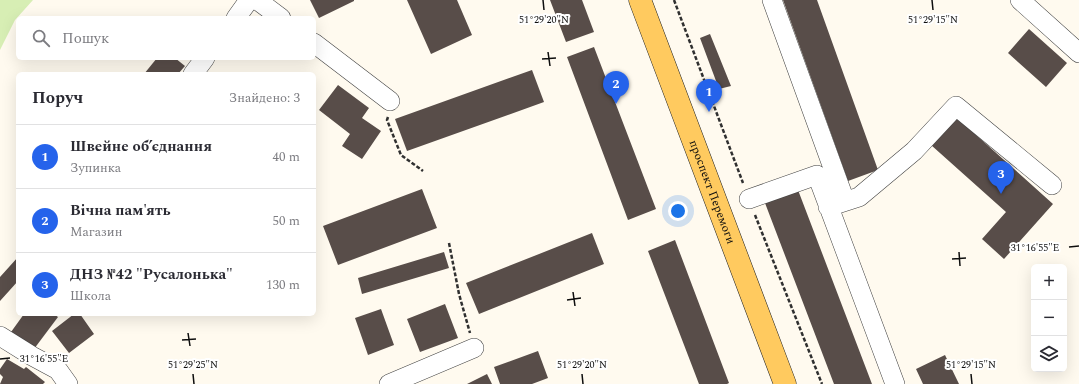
<!DOCTYPE html>
<html lang="uk">
<meta charset="utf-8">
<style>
body{margin:0;font-family:Spectral,serif;background:#f2f2f3;color:#2b2b33}
.controls{position:absolute;right:12px;bottom:12px;display:grid;overflow:hidden;border-radius:6px;box-shadow:0 4px 16px #0002}
.controls button{width:36px;height:36px;display:grid;place-items:center;padding:0;border:0;border-bottom:1px solid #e1e1e2;background:#fff;color:#2b2b33;font:20px sans-serif}
.you{position:absolute;left:678px;top:211px;width:14px;height:14px;margin:-10px;border:3px solid #fff;border-radius:50%;background:#1a73e8;box-shadow:0 0 0 6px #1a73e833}
.badge{display:grid;place-items:center;width:26px;height:26px;border-radius:50%;background:#2563eb;color:#fff;font-size:13px;font-weight:700}
.pin{position:absolute;translate:-50% -33px;filter:drop-shadow(0 1px 2px #0008)}
.pin::after{content:'';position:absolute;top:21px;width:14px;height:12px;background:inherit;clip-path:polygon(0 0,100% 0,50% 100%)}
.list{margin:0;padding:0;list-style:none}
h2{display:flex;justify-content:space-between;align-items:center;height:52px;margin:0;padding:0 16px;font-size:17px}
h2 small{font-size:13px;font-weight:400;color:#7c7c81}
.list li{display:grid;grid-template-columns:26px 1fr auto;gap:12px;align-items:center;box-sizing:border-box;height:64px;padding:0 16px;border-top:1px solid #e1e1e2}
.list b{display:block;font-size:15px;white-space:nowrap}
.list p{margin:0;font-size:13px;white-space:nowrap;color:#7c7c81}
.list em{font-size:13px;font-style:normal;color:#7c7c81}
.icon{flex:none;width:22px;height:22px;fill:none;stroke:currentColor;stroke-width:2;stroke-linecap:round;stroke-linejoin:round}
.map{position:relative;flex:none;width:1079px;height:384px;overflow:hidden}
.search{position:absolute;background:#fff;box-shadow:0 4px 16px #0002;left:16px;top:16px;width:300px;height:44px;display:flex;align-items:center;gap:10px;box-sizing:border-box;padding:0 14px;border-radius:6px;color:#7c7c81;font-size:15px}
.panel{position:absolute;background:#fff;box-shadow:0 4px 16px #0002;left:16px;top:72px;width:300px;height:244px;border-radius:6px}
.map>svg:first-child{display:block}
</style>
<div class="map">
<svg width="1079" height="384" viewBox="0 0 1079 384">
<rect width="100%" height="100%" fill="#fffaef"/>
<path fill="#d7eeb4" d="M0,0H33L15,20L0,50Z"/>
<path fill="#584d49" d="M310,0H354V1L319,18Z
M407,0H457L472,35L431,54Z
M550,0H582L594,32L566,42Z
M783,0H817L878,170L848,181Z
M1029,29L1067,63L1046,87L1008,53Z
M710,34L731,86L719,89L700,38Z
M594,47L656,209L628,220L567,57Z
M157,58H175L185,66L178,74H144Z
M532,70L544,102L407,151L395,119Z
M338,85L369,108L362,118L381,131L362,159L342,146L350,134L319,110Z
M956,117L1053,204L1004,259L982,239L1006,212L931,145Z
M422,189L437,228L338,265L323,226Z
M798,190L872,384H834L765,203Z
M592,233L604,264L479,314L466,283Z
M675,240L729,383L727,384H699L648,251Z
M444,252L449,268L362,294L358,278Z
M18,257V281L0,301V277Z
M445,304L458,338L420,352L407,319Z
M381,309L394,345L368,355L355,318Z
M24,314H54L58,317L34,349L11,332Z
M74,314H80L94,334L69,353L52,331Z
M538,351L548,378L532,384H500L494,367Z
M945,355L959,384H923L916,369Z
M7,359L24,369L26,367L45,382L43,384H0L3,377L0,374V369Z
M487,374L492,384H467Z"/>
<g fill="none" stroke-linecap="round" stroke-linejoin="round">
<defs>
<path id="minor" d="M257,0L281,18
M772,0L845,201
M1020,0L1079,53
M236,18L249,0
M314,43L390,101
M193,74L205,58
M749,199L817,175L895,384
M828,207L859,197L914,151L956,106L1052,185
M0,336L32,356L58,370L68,384
M389,384L474,348"/>
<g id="major">
<path id="s1" d="M640,0L785,384"/>
</g>
</defs>
<use href="#minor" stroke="#414141" stroke-width="20"/>
<use href="#major" stroke="#1f1f1f" stroke-width="23"/>
<path stroke="#303030" stroke-width="2.5" stroke-dasharray="4 2" stroke-linecap="butt" d="M674,0L743,183
M388,117L387,120L401,155L423,171
M755,215L822,384
M449,243L459,294L470,333"/>
<use href="#minor" stroke="#fff" stroke-width="19"/>
<use href="#major" stroke="#ffca5f" stroke-width="22"/>
</g>
<path fill="none" stroke="#0e0e0e" stroke-width="1.5" d="M543,0L544,10M932,0L933,10M548,52L550,66M542,59L556,58M1069,247L1079,246M959,252L960,266M952,259L966,258M573,292L575,306M567,300L581,298M188,333L190,346M182,340L196,339M0,359L10,358M193,374L194,384M582,374L583,384M971,374L972,384"/>
<g text-anchor="middle" stroke-width="4" stroke-linejoin="round" paint-order="stroke">
<g font-size="12" fill="#0e0e0e" stroke="#fff">
<text dy="4" stroke="none"><textPath href="#s1" startOffset="205">проспект Перемоги</textPath></text>
</g>
</g>
<g font-size="10" text-anchor="middle" fill="#0e0e0e" stroke="#fff" stroke-width="4" stroke-linejoin="round" paint-order="stroke">
<text x="544" y="23">51°29'20"N</text>
<text x="933" y="23">51°29'15"N</text>
<text x="1035" y="251">31°16'55"E</text>
<text x="44" y="362">31°16'55"E</text>
<text x="193" y="368">51°29'25"N</text>
<text x="582" y="368">51°29'20"N</text>
<text x="971" y="368">51°29'15"N</text>
</g>
</svg>
<div class="controls">
<button>+</button>
<button>−</button>
<button><svg class="icon" aria-label="layers" viewBox="0 0 24 24"><path d="M12 4l9 5-9 5-9-5zM3 14l9 5 9-5"/></svg></button>
</div>
<div class="you"></div>
<div class="pin badge" style="left:709px;top:112px">1</div>
<div class="pin badge" style="left:616px;top:104px">2</div>
<div class="pin badge" style="left:1001px;top:194px">3</div>
<div class="search"><svg class="icon" aria-label="search" viewBox="0 0 24 24"><circle cx="10" cy="10" r="6"/><path d="M15 15l6 6"/></svg>Пошук</div>
<section class="panel">
<h2>Поруч<small>Знайдено: 3</small></h2>
<ul class="list">
<li><span class="badge">1</span><div><b>Швейне об’єднання</b><p>Зупинка</p></div><em>40 m</em></li>
<li><span class="badge">2</span><div><b>Вічна пам'ять</b><p>Магазин</p></div><em>50 m</em></li>
<li><span class="badge">3</span><div><b>ДНЗ №42 &quot;Русалонька&quot;</b><p>Школа</p></div><em>130 m</em></li>
</ul>
</section>
</div>
